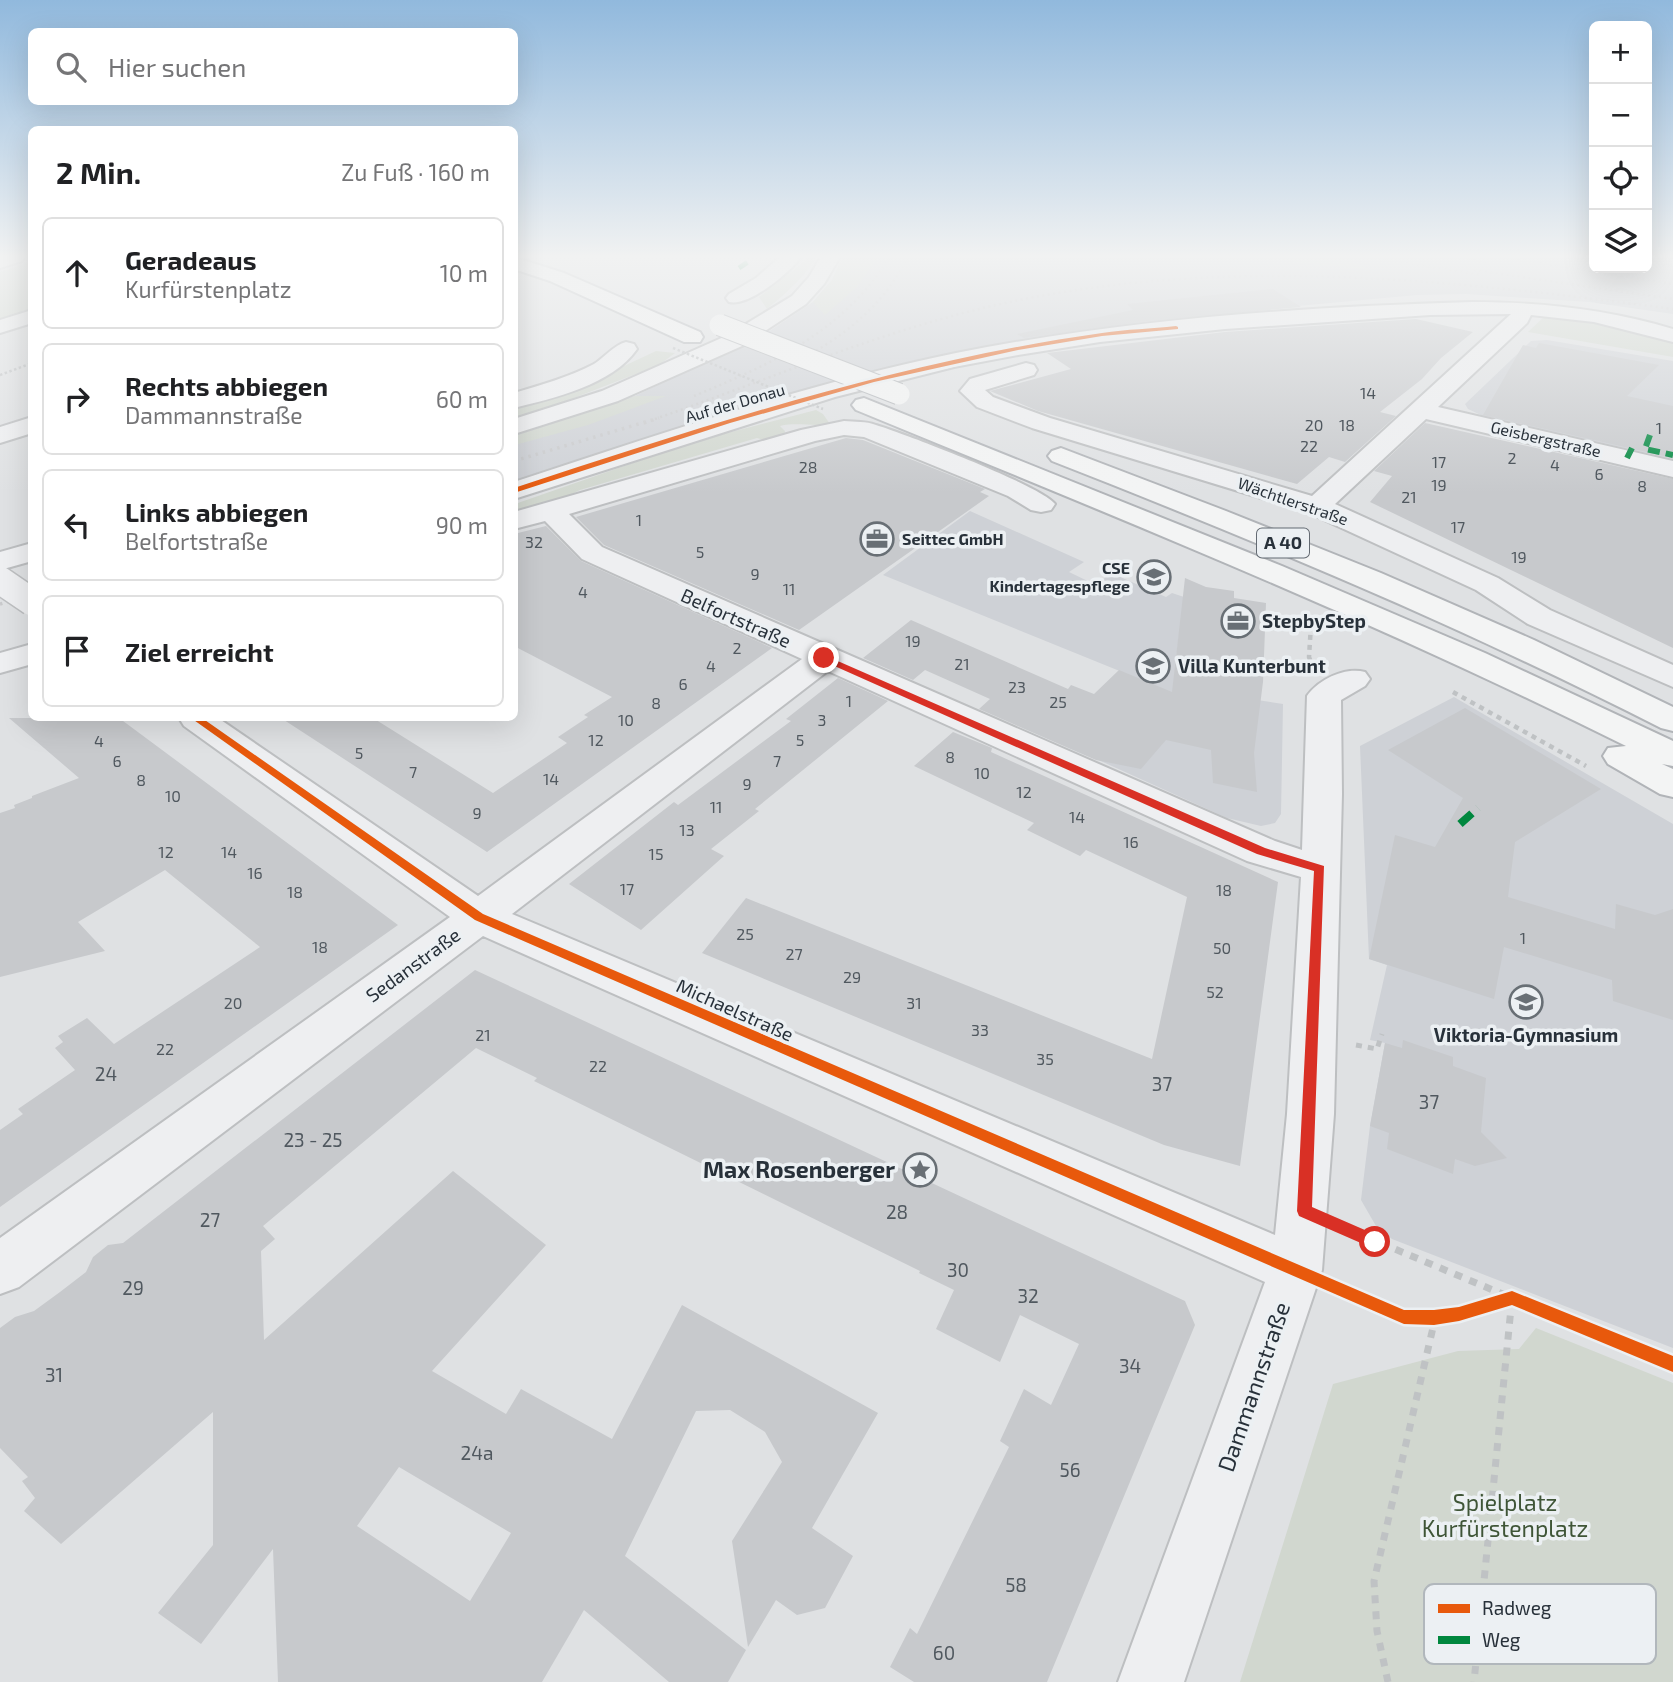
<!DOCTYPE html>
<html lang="de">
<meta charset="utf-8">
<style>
body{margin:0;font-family:"Exo 2",sans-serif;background:#f6f6f6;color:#202124}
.controls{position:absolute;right:21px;top:21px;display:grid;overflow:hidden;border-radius:10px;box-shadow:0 7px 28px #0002}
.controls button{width:63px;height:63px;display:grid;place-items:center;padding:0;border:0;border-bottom:2px solid #e0e0e0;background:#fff;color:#202124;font:35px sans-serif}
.stop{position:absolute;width:21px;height:21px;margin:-16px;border:5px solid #d93025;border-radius:50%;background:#fff}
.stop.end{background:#d93025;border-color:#fff;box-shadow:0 2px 7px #0008}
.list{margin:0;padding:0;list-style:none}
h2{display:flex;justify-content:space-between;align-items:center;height:91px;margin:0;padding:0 28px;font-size:30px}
h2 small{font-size:23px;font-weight:400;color:#757577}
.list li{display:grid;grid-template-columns:46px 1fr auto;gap:21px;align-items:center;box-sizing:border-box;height:112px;margin:0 14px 14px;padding:0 14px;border:2px solid #e0e0e0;border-radius:10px}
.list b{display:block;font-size:26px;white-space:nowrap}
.list p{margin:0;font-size:23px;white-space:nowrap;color:#757577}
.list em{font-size:23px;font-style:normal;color:#757577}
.icon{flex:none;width:38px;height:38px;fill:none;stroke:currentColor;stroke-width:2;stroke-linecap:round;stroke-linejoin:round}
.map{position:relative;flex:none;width:1673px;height:1682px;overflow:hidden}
.search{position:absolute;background:#fff;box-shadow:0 7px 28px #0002;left:28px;top:28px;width:490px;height:77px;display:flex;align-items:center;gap:18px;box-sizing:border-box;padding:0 24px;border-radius:10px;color:#757577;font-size:26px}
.panel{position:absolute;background:#fff;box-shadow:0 7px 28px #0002;left:28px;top:126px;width:490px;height:595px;border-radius:10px}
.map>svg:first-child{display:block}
</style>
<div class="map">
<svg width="1673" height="1682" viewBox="0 0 1673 1682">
<rect width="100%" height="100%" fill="#dfe1e3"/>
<path fill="#ced1d6" d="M843,257H1594V268H1647V257H1673V314L1589,302L1466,294L1417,295L1276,308L1034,338L957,355L515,483L514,436L635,396L768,332L813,302L832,280Z
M1547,340L1673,361V459L1483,416L1468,409L1465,404L1531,341Z
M970,511L1084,562L1069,572L1096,585L1111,573L1166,597L1172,593L1190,599L1179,636L1176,659L1197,663L1193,690L1283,704L1281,814L1275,823L1261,826L1227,818L1072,748L1127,674L883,575Z
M1454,697L1673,824V1348L1392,1239L1376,1226L1361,1200L1370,1126L1385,1043L1370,1040L1387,965L1369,959L1360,746Z"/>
<path fill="#d1d7cf" d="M810,257H816C804,278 785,294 767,309L759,297Z
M843,257H878L857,287L825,315L813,302L832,280Z
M1252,257C1283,257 1344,249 1368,270Z
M31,262V309L0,319V272Z
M1545,316C1589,315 1633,327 1673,342V357L1528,332Z
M656,351L675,353L659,365L543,410L515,417V409L577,388Z
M635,396H666L588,425L515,445V436Z
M816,410L823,414L830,424C812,427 798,422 780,426L785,431L784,437L768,441L757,438L580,490L560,500L515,512V504L696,441Z
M1536,1328L1673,1383V1682H1240L1333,1384L1458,1351L1519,1349Z"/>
<path fill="#c7c9cc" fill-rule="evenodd" d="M1273,289L1301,307L1148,321L1024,338L1017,334L1133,310L1127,304Z
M1416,319L1473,332L1441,358L1422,379L1380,412L1396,416L1345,462L1329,457L1297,484L1038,411L990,391L1071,369L1047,353L1225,332Z
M1539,343L1659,365L1627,396L1673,406V458L1483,415L1523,345L1536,348Z
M1425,423L1673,479V648L1370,502L1392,476L1374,471Z
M846,438L863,440L985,489L980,492L989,496L799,630L604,545L576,517Z
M546,526L581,561L772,648L487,852L281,718H373L493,793L567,743L558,737L588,717L584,715L612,697L514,646V534Z
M1185,578L1206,587L1234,591V598L1266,603L1263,682L1254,753L1257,792L1213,783L1211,750L1166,740L1141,769L1096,760L979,709L990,699L925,670L913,680L863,658L911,620L1068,689L1071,685L1094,694L1119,670L1172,692Z
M838,678L888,701L755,809L759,811L711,849L724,856L641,930L569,884L674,802L678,805L791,721L786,719Z
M1465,708L1601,789L1515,842L1508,897L1615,929L1616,904L1655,915L1673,909V1020L1613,1001L1612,980L1504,947L1494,999L1369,959L1395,835L1435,847L1463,798L1388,750Z
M9,718H119L398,925L0,1207V1130L23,1114L18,1109L75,1070L55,1048L63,1042L58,1036L87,1018L114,1044L260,947L165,870L78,922L105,951L0,977V813L15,808L14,805L32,798V796L79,778Z
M953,732L992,748L991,752L1278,882L1240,1166L1164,1145L702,953L746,898L1152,1059L1187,897L1086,850L1080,856L1027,830L1034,823L914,766Z
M475,970L1185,1301L1195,1325L1047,1682H914L890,1667L910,1628L917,1634L1009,1447L1000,1441L1024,1389L1051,1405L1079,1344L1020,1315L1000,1362L936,1329L954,1290L919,1273L920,1271L534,1081L537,1078L476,1048L263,1226L275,1239L261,1251L264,1340L453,1171L546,1245L432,1371L506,1414L521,1389L612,1439L682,1305L878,1413L812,1528L853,1556L825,1608L797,1615L776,1600L748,1647L732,1541L782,1462L765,1432L730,1410L696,1411L625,1556L746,1650L728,1682H669L584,1610L542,1682H278L273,1549L201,1644L158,1613L213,1545V1412L61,1544L24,1511L35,1498L22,1481L28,1477L0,1448V1328L15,1317L34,1311L60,1292L86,1272L93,1257L108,1245L123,1243ZM399,1467L511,1533L470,1601L357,1526Z
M1403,1040L1453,1057V1066L1486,1078L1481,1132L1507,1158L1475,1166L1455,1159L1453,1174L1387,1149L1389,1133L1370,1126L1385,1043L1402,1048Z"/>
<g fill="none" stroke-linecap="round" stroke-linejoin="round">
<defs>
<path id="minor" d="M780,257H801C789,273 749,307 729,302L726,298L729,294L756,278Z
M821,257H840L824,284L806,304L742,346L618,401L514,434V419L602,391L726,336L792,296L809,277Z
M1472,302C1541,302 1607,309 1673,329V342L1594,322L1531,315L1527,323L1438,407L1673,461V477L1426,419L1335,504L1498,578L1550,610L1673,665V687L1528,624L1476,590L1307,512L1032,428L977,407L960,391L970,379L1026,363L1034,365L1037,370L1034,375L985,390L993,397L1050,418L1312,496L1511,314L1430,315L1225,329L1100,342L1018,355L954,367L835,397L514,499V482C660,434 806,384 956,353C1126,319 1299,307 1472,302Z
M32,310V323L0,333V320Z
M626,342L634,344L637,349C612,385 554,398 514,408V393C541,385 569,377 594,364C605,357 614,345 626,342Z
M32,417V433L0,443V427Z
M844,421C855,422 866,421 876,425C905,434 1042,486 1055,504L1051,510L1041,512L1031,510L1008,496L864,437L844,435L815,441L569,514L602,547L1275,841L1302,850L1307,696C1319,679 1345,667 1365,672L1370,679L1365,686L1341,700L1342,794L1334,1114L1322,1270L1184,1682H1118L1265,1282L483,936L19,1287L0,1294V1238L450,917L184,726L179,718H218L478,896L802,659L582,559L545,521L514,529V512L801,430ZM828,671L1247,861L1301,877L1287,1114L1275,1235L512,914Z
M32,543V561L0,570V552Z
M32,644V664L0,673V653Z"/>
<path id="major" d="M0,257H24L22,261L0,268Z"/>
<path id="highway" d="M514,257L564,273L700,332L703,337L700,342H684L550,281L514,269Z
M864,398L1282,566L1485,653L1673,741V766L1662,764L1673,769V797L1660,794L1608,764L1603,756L1608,748L1626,746C1375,621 1115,516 856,410L852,405L856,400Z
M1061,448L1226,511L1381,573L1534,640L1673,707V731L1661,728C1463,627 1259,542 1052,461L1048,456L1052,451Z"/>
</defs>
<use href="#minor" stroke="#bdbfc1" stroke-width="4"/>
<use href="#major" stroke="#bcbec1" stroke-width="4"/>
<use href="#highway" stroke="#b1b4b8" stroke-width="4"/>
<path stroke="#bfc2c4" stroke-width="2.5" stroke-dasharray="2.5 2.5" stroke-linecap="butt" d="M0,375L32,363"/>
<path stroke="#bfc2c4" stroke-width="3.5" stroke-dasharray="3.5 3.5" stroke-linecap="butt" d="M1311,627V622"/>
<path stroke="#bfc2c4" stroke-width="4.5" stroke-dasharray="5 5" stroke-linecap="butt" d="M1311,625L1309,657L1312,665
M1453,692L1586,766"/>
<path stroke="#bfc2c4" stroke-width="5" stroke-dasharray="6 6" stroke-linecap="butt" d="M1356,1045L1377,1049L1382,1034
M1347,1229L1371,1239"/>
<path stroke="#bfc2c4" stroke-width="7" stroke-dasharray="8 8" stroke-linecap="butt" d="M1366,1237L1512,1298L1474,1682
M1388,1682L1377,1631L1374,1581L1435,1319"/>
<use href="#minor" fill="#eeeff1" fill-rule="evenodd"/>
<use href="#major" fill="#f3f4f4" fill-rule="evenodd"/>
<use href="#highway" fill="#f3f4f4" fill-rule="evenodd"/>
<path stroke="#c8c9cb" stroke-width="2.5" stroke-dasharray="2 3.5" stroke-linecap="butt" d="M1368,257L1482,275
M1457,257L1489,263
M1501,257L1673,284
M1647,262L1673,266
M1474,270L1673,299
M792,364C841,339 883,307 908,257
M694,396C774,363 842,332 890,257
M655,419C770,379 885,329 1005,303C1227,255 1451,280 1673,309"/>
<path stroke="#c8c9cb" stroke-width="3.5" stroke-dasharray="2.5 5" stroke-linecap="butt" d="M644,423L659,418
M514,461L652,420
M0,604L32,595"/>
<defs>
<path id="minor-bridge" d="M0,580L32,602"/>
<path id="highway-bridge" d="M720,325L899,394"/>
</defs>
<use href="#minor-bridge" stroke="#bdbfc1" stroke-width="30" stroke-linecap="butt"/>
<use href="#highway-bridge" stroke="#b1b4b8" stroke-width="23" stroke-linecap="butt"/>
<path stroke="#bfc2c4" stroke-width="2.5" stroke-dasharray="2.5 2.5" stroke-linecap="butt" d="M673,348L823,409"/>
<use href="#minor-bridge" stroke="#eeeff1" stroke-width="27"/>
<use href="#highway-bridge" stroke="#f3f4f4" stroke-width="21"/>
<path stroke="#00873e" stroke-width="5" stroke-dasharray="10 5" stroke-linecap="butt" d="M739,268L748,262V258"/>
<path stroke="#00873e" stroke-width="6" stroke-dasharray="12 6" stroke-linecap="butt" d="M1650,435L1645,449L1673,455
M1627,458L1632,448"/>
<path stroke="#00873e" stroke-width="8" stroke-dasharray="16 8" stroke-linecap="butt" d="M1460,824L1478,808"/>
<defs>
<path id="cycleway" d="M1176,326L1178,327V329L1102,336L1018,350L874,382L730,423L514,493V488C707,425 901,361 1102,333C1127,329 1151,329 1176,326Z
M191,718H202L483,914L1404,1310H1434L1459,1307L1512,1291L1673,1356V1372L1512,1305L1459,1321L1434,1325L1404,1324L475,920Z"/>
</defs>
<use href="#cycleway" stroke="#ecf0f3" stroke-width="5"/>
<use href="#cycleway" fill="#e8590c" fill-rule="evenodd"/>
</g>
<linearGradient id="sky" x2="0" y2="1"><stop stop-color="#91b9dd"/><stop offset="0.52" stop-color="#f1f2f2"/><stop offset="1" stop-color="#f1f2f2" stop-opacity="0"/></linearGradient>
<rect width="1673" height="493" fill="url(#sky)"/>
<path fill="#d93025" d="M824,655L1265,848L1324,866L1312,1207L1381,1237L1383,1242L1381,1247L1375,1249L1370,1247L1299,1216L1297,1211L1314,871L1257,854L821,660V656Z"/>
<defs>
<symbol id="office-ring" viewBox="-11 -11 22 22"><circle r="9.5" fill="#ecf0f3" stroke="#686f75" stroke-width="1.5"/><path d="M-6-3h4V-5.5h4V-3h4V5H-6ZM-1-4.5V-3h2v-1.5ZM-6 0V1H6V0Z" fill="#686f75"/></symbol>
<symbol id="school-ring" viewBox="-11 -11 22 22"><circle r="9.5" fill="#ecf0f3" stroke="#686f75" stroke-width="1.5"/><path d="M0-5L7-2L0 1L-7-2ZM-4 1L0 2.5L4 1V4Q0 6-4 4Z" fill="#686f75"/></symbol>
<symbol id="sight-ring" viewBox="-11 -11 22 22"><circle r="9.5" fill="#ecf0f3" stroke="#686f75" stroke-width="1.5"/><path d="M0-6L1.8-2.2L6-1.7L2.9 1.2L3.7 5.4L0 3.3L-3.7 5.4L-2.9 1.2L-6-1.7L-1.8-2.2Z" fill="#686f75"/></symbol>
</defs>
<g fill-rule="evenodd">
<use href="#office-ring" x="858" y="520" width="38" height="38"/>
<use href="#school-ring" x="1135" y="558" width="38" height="38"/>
<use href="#office-ring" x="1219" y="602" width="38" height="38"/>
<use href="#school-ring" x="1134" y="647" width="38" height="38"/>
<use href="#school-ring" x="1507" y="983" width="38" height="38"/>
<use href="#sight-ring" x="901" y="1151" width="38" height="38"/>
</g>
<g text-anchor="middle" stroke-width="7" stroke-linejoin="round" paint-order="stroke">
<g font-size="16" fill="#50585f">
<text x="1368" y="399">14</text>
<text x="1314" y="431">20</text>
<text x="1347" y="431">18</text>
<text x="1659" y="434">1</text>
<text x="1309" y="452">22</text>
<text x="1512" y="464">2</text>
<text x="1439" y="468">17</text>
<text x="1555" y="471">4</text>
<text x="808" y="473">28</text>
<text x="1599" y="480">6</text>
<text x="1439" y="491">19</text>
<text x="1642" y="492">8</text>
<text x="1409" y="503">21</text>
<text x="639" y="526">1</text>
<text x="1458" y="533">17</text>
<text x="534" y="548">32</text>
<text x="700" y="558">5</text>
<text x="1519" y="563">19</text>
<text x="755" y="580">9</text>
<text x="789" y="595">11</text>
<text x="583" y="598">4</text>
<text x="913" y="647">19</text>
<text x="737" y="654">2</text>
<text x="962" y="670">21</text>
<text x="711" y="672">4</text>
<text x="683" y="690">6</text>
<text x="1017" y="693">23</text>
<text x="849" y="707">1</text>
<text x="1058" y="708">25</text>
<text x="656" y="709">8</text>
<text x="626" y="726">10</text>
<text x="822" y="726">3</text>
<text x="596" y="746">12</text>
<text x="800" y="746">5</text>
<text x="99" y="747">4</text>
<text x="359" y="759">5</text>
<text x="950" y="763">8</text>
<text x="117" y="767">6</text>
<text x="777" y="767">7</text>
<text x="413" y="778">7</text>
<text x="982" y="779">10</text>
<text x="551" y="785">14</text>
<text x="141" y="786">8</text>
<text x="747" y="790">9</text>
<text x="1024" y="798">12</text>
<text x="173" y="802">10</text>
<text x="716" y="813">11</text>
<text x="477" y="819">9</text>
<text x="1077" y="823">14</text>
<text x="687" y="836">13</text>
<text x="1131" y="848">16</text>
<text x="166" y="858">12</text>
<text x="229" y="858">14</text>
<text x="656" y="860">15</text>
<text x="255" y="879">16</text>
<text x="627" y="895">17</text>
<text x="1224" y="896">18</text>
<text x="295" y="898">18</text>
<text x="745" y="940">25</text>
<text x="1523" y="944">1</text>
<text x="320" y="953">18</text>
<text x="1222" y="954">50</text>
<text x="794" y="960">27</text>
<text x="852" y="983">29</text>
<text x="1215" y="998">52</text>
<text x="233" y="1009">20</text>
<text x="914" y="1009">31</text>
<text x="980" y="1036">33</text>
<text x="483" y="1041">21</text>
<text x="165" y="1055">22</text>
<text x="1045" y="1065">35</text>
<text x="598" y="1072">22</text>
</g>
<g font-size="16" fill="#28313a" stroke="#ecf0f3">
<text transform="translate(735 403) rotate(-16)" y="6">Auf der Donau</text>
<text transform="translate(1546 439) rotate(13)" y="6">Geisbergstraße</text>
<text transform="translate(1293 501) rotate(19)" y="6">Wächtlerstraße</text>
</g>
<g font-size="16" font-weight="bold" fill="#28313a" stroke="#ecf0f3" text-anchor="start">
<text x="902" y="545">Seittec GmbH</text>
<text x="1130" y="574" text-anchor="end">CSE<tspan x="1130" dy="18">Kindertagespflege</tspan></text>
</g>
<rect fill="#ecf0f3" stroke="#636a72" stroke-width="2" x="1257" y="528.5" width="52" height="29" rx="5"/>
<g font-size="18" font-weight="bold" fill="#28313a">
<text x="1283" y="549">A 40</text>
</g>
<g font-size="19" fill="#28313a" stroke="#ecf0f3">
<text transform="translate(736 618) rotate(24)" y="7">Belfortstraße</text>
<text transform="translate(413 965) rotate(-36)" y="7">Sedanstraße</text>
<text transform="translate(735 1010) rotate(24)" y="7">Michaelstraße</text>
</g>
<g font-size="19" font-weight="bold" fill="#28313a" stroke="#ecf0f3" text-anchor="start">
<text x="1262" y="628">StepbyStep</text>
<text x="1178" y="673">Villa Kunterbunt</text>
<text x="1526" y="1042" text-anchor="middle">Viktoria-Gymnasium</text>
</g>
<g font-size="19" fill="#50585f">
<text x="106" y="1081">24</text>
<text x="1162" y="1091">37</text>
<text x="1429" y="1109">37</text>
<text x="313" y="1147">23 - 25</text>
<text x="897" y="1219">28</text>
<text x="210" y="1227">27</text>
<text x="958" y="1277">30</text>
<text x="133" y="1295">29</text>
<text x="1028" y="1303">32</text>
<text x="1130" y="1373">34</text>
<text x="54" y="1382">31</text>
<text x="477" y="1460">24a</text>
<text x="1070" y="1477">56</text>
<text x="1016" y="1592">58</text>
<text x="944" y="1660">60</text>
</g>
<g font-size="23" font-weight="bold" fill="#28313a" stroke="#ecf0f3" text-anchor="end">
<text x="895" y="1178">Max Rosenberger</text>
</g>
<g font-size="23" fill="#28313a" stroke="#ecf0f3">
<text transform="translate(1254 1387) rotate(-71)" y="8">Dammannstraße</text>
</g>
<g font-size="23" fill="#3f5537" stroke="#ecf0f3">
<text x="1505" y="1511">Spielplatz<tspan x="1505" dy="26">Kurfürstenplatz</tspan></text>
</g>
</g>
<rect x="1424" y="1584" width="232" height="80" rx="10" fill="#ecf0f3" stroke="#b1b7bc" stroke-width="2"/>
<rect x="1438" y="1604" width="32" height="9" fill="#e8590c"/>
<rect x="1438" y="1636" width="32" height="8" fill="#00873e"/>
<g font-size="19" fill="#28313a">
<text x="1482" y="1615">Radweg</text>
<text x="1482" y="1647">Weg</text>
</g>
</svg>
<div class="controls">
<button>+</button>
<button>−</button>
<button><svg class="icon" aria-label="locate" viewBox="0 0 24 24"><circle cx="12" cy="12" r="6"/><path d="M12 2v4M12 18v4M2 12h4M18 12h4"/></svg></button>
<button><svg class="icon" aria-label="layers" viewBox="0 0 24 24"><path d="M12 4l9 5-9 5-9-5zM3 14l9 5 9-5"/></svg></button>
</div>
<div class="stop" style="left:1375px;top:1242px"></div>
<div class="stop end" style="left:824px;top:658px"></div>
<div class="search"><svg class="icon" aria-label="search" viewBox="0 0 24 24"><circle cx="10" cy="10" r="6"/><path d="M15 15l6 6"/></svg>Hier suchen</div>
<section class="panel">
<h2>2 Min.<small>Zu Fuß · 160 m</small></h2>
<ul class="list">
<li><svg class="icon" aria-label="ahead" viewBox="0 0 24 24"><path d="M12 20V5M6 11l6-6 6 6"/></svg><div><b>Geradeaus</b><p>Kurfürstenplatz</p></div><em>10 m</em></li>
<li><svg class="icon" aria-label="right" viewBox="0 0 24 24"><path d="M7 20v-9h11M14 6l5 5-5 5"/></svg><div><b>Rechts abbiegen</b><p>Dammannstraße</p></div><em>60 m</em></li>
<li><svg class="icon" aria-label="left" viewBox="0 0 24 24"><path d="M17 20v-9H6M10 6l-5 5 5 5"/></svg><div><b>Links abbiegen</b><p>Belfortstraße</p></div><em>90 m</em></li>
<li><svg class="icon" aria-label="arrive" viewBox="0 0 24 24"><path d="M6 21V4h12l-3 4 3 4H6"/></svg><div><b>Ziel erreicht</b></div></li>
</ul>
</section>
</div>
